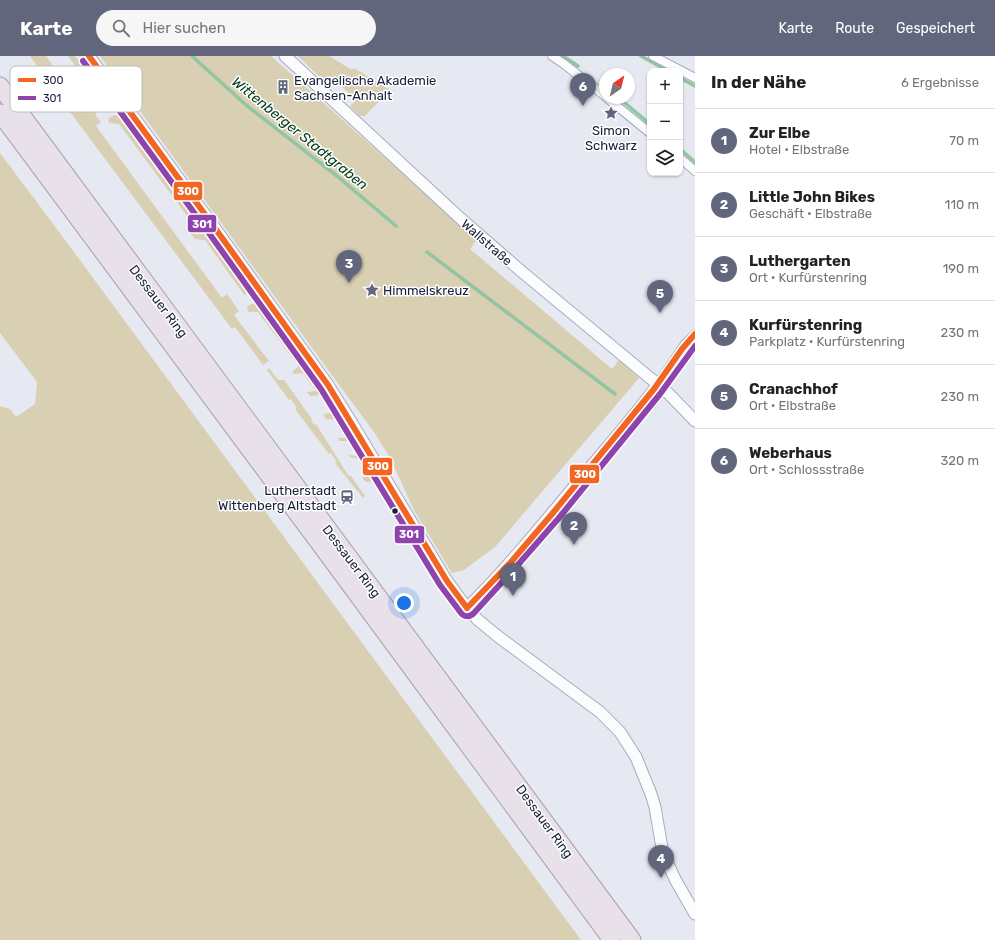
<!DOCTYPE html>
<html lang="de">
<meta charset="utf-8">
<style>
body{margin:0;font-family:Rubik,sans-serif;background:#f6f6f6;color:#222}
.controls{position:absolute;right:12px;top:12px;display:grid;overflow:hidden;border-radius:8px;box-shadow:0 1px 3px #0004}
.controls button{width:36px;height:36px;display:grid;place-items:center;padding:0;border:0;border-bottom:1px solid #e0e0e0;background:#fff;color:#222;font:20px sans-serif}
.compass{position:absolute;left:599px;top:12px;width:36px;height:36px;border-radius:50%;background:#fff;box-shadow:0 1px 3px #0004;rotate:35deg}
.you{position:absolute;left:404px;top:547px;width:14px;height:14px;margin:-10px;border:3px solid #fff;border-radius:50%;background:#1a73e8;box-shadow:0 0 0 6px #1a73e833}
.badge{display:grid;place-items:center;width:26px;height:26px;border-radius:50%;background:#61667c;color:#fff;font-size:13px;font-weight:700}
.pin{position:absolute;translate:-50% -33px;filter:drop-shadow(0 1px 2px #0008)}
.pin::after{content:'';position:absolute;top:21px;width:14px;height:12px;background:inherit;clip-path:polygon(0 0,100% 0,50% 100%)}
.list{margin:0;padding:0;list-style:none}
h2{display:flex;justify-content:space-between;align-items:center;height:52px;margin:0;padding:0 16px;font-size:17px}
h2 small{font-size:13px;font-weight:400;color:#767676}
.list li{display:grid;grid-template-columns:26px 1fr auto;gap:12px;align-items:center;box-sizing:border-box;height:64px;padding:0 16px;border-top:1px solid #e0e0e0}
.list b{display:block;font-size:15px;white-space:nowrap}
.list p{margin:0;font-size:13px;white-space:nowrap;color:#767676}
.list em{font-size:13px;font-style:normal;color:#767676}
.icon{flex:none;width:22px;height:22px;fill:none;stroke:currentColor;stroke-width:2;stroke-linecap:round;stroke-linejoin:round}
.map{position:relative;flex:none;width:695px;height:884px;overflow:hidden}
header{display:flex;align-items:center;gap:24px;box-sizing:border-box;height:56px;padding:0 20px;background:#61667c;color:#fff}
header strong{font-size:19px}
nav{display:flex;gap:22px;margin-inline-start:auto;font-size:14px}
.search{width:280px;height:36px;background:#f6f6f6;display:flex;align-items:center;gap:10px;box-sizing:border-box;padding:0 14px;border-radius:22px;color:#767676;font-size:15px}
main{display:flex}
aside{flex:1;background:#fff}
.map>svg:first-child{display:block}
</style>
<header>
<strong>Karte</strong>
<div class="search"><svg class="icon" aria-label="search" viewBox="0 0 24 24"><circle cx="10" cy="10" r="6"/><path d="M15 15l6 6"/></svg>Hier suchen</div>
<nav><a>Karte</a><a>Route</a><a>Gespeichert</a></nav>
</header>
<main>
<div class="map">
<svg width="695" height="884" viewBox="0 0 695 884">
<rect width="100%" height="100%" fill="#e7e9f2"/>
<path fill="#d9cfb2" d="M30,0H46L82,50L91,43L95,48L96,60L101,66L96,70L222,242L227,238L239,255L234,259L269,305L263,309L235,271L232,273L70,56Z
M68,0H75L107,45L104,46L101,45Z
M100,0H271L477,184L470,193L612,313L619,304L639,322L495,491L464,514L452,517L415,456L390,402L374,376L334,322Z
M298,0H329L352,14L354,12L390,34L365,60H360L350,50L356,44L335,24L329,30Z
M114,59H118L247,235L245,240L205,184L195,183L186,172H196L119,68L109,67L108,64L110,61Z
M0,97L54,169L581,884H0V350L10,353L16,361L35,348L37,326L0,277Z
M255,247L298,304L295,306L294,304L258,256H248L247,252L249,249Z
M300,309L332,352L374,421L370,426H366L363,423V421L371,420L360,403L350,401L348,399L358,400L349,385H339L338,382H347L336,364L326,363L323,358L332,357L319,339L310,340L307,336L316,335L303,317L294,318L292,316Z
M269,312L278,324H284L312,363L311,364L314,369L316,368L348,419L351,420L365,440L363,442L335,407L337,406L331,397L329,398L295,353L297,352L291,343L289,344L267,314Z"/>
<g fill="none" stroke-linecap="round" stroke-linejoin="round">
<path stroke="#92c5a3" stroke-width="3.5" d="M192,0L246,49L337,120L396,170
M563,0L578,10
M641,0L668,15
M680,22L695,30
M603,28L605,30
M619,42L650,68
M680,93L695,106
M427,196L615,338"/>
<defs>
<path id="pedestrian" d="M552,0L564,8L605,40
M653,0L695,22
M607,42L650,77
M680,102L695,115
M658,328L685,288L695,278"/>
<path id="minor" d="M89,0L212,168L328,329L350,364L447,525L467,552L478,564L500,582L600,656L620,676L636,701L651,738L655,751L662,792L666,804L676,825L695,858
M285,0L460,162L521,215L667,336L695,365
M467,552C510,509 548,462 587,415C611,387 636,358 658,328"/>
<path id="primary" d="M0,30L547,769L632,884
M0,57L329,500L612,884"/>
</defs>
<use href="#pedestrian" stroke="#a7abbc" stroke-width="10"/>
<use href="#minor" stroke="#a7abbc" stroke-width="13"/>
<use href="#primary" stroke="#a99daf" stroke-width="19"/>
<use href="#pedestrian" stroke="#fbfcfd" stroke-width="8"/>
<use href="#minor" stroke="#fbfcfd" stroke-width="11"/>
<use href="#primary" stroke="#e9e1ea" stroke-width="17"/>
<defs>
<path id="bus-1" d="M89,0L212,168L328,329L447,525L467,552
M467,552L511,506L552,458L654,333L682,293L695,278"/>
<path id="bus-2" d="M83,5L206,173L321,333L440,529L461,557C464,561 469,561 473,558L516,511L558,463L660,338L695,290"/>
</defs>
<use href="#bus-1" stroke="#fff" stroke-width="9"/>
<use href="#bus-2" stroke="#fff" stroke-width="9"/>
<use href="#bus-1" stroke="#f26522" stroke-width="6"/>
<use href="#bus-2" stroke="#8e44ad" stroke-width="6"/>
</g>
<defs>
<symbol id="building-bare" viewBox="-9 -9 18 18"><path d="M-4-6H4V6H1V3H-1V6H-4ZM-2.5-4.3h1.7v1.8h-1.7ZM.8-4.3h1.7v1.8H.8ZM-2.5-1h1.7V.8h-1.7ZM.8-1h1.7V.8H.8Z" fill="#61667c" stroke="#fff" stroke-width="2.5" paint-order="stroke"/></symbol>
<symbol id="sight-bare" viewBox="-9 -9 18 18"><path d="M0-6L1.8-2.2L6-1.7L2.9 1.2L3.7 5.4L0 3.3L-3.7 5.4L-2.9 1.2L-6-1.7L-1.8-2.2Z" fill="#61667c" stroke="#fff" stroke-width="2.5" paint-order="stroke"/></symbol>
<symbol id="station-bare" viewBox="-9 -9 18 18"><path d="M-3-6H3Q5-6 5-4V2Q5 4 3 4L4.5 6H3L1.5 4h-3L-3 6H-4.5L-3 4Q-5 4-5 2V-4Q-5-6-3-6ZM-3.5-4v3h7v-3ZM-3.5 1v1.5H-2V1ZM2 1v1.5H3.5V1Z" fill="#61667c" stroke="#fff" stroke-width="2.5" paint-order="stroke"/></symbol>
</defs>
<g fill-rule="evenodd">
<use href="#building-bare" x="273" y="21" width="20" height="20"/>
<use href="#sight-bare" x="601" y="47" width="20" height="20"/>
<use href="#sight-bare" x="362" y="224" width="20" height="20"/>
<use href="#station-bare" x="337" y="431" width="20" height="20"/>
</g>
<circle fill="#19203d" stroke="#fff" stroke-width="1.5" cx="395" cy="455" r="3.5"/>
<g text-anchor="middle" stroke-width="3" stroke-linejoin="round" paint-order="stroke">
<g font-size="13" fill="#19203d" stroke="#fff" text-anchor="start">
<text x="294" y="29">Evangelische Akademie<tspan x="294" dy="15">Sachsen-Anhalt</tspan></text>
<text x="611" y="79" text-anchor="middle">Simon<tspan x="611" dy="15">Schwarz</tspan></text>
<text x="383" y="239">Himmelskreuz</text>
<text x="336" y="439" text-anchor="end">Lutherstadt<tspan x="336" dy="15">Wittenberg Altstadt</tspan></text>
</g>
<g font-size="13" fill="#19203d" stroke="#fff">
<text transform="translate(487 186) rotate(41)" y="5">Wallstraße</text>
<text transform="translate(159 245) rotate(53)" y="5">Dessauer Ring</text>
<text transform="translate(352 505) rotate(53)" y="5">Dessauer Ring</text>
<text transform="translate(545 765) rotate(54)" y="5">Dessauer Ring</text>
</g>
<g font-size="14" font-style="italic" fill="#07401e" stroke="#fff">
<text transform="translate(300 77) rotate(39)" y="5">Wittenberger Stadtgraben</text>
</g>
</g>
<rect x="10" y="10" width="132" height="46" rx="6" fill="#fff" stroke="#babcc5" stroke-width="1"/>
<rect x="18" y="22" width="18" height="4" fill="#f26522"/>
<rect x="18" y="40" width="18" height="4" fill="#8e44ad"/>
<g font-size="11" fill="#19203d">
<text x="43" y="28">300</text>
<text x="43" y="46">301</text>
</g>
<g stroke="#fff" stroke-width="1.5">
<rect x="173" y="125" width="30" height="20" rx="4" fill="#f26522"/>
<rect x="187" y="158" width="30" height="19" rx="4" fill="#8e44ad"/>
<rect x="362" y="401" width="31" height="19" rx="4" fill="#f26522"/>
<rect x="569" y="408" width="31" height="20" rx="4" fill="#f26522"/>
<rect x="394" y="469" width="31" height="19" rx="4" fill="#8e44ad"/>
</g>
<g font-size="11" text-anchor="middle" font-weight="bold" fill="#fff">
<text x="188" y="139">300</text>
<text x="202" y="172">301</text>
<text x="378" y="414">300</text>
<text x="585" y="422">300</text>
<text x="409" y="482">301</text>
</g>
</svg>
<div class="controls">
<button>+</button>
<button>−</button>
<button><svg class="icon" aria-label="layers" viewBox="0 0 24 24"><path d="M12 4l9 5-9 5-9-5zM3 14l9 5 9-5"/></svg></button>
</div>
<svg class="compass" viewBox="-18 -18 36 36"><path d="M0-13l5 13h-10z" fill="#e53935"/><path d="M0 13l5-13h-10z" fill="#767676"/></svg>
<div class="you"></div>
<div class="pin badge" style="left:513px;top:540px">1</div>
<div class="pin badge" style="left:574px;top:489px">2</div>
<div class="pin badge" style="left:349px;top:227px">3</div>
<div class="pin badge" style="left:661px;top:822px">4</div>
<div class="pin badge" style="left:660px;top:257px">5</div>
<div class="pin badge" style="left:583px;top:50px">6</div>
</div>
<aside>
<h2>In der Nähe<small>6 Ergebnisse</small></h2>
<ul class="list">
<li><span class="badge">1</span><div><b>Zur Elbe</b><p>Hotel · Elbstraße</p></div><em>70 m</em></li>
<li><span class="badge">2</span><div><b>Little John Bikes</b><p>Geschäft · Elbstraße</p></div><em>110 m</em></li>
<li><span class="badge">3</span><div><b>Luthergarten</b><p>Ort · Kurfürstenring</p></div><em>190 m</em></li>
<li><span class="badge">4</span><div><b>Kurfürstenring</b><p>Parkplatz · Kurfürstenring</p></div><em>230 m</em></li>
<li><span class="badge">5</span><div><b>Cranachhof</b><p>Ort · Elbstraße</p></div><em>230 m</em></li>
<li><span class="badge">6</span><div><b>Weberhaus</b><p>Ort · Schlossstraße</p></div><em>320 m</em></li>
</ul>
</aside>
</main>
